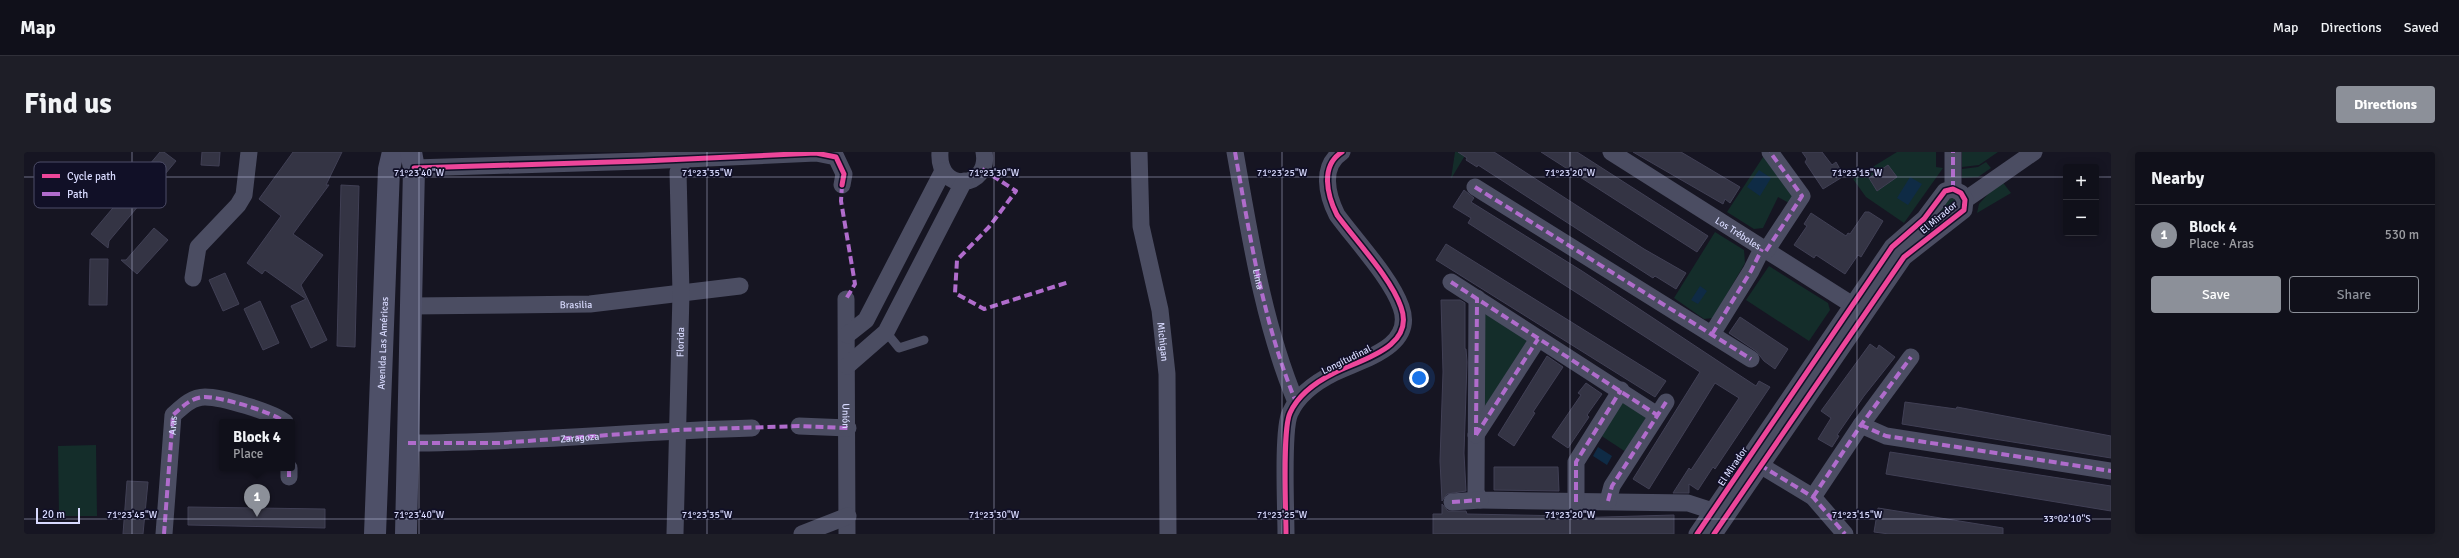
<!DOCTYPE html>
<meta charset="utf-8">
<style>
body{margin:0;font-family:Signika,sans-serif;background:#1e1e27;color:#f1f3f6}
.controls{position:absolute;right:12px;top:12px;display:grid;overflow:hidden;border-radius:4px;box-shadow:0 2px 10px #0003}
.controls button{width:36px;height:36px;display:grid;place-items:center;padding:0;border:0;border-bottom:1px solid #303039;background:#10101a;color:#f1f3f6;font:20px sans-serif}
.scale{position:absolute;left:12px;bottom:10px;width:44px;box-sizing:border-box;padding-left:4px;border:2px solid #d8dafe;border-top:0;font-size:11px;line-height:14px;white-space:nowrap;color:#d8dafe;-webkit-text-stroke:3px #111027;paint-order:stroke}
.you{position:absolute;left:1395px;top:226px;width:14px;height:14px;margin:-10px;border:3px solid #fff;border-radius:50%;background:#1a73e8;box-shadow:0 0 0 6px #1a73e833}
.badge{display:grid;place-items:center;width:26px;height:26px;border-radius:50%;background:#8c9099;color:#fff;font-size:13px;font-weight:700}
.pin{position:absolute;translate:-50% -33px;filter:drop-shadow(0 1px 2px #0008)}
.pin::after{content:'';position:absolute;top:21px;width:14px;height:12px;background:inherit;clip-path:polygon(0 0,100% 0,50% 100%)}
.popup{position:absolute;left:195px;top:267px;width:76px;height:52px;box-sizing:border-box;display:grid;place-content:center;border-radius:4px;background:#10101a;filter:drop-shadow(0 1px 3px #0005);font-size:13px;white-space:nowrap;color:#9c9da2}
.popup b{font-size:15px;color:#f1f3f6}
.popup::after{content:'';position:absolute;left:50%;top:100%;margin-left:-8px;border:8px solid transparent;border-top-color:#10101a}
.list{margin:0;padding:0;list-style:none}
h2{display:flex;justify-content:space-between;align-items:center;height:52px;margin:0;padding:0 16px;font-size:17px}
h2 small{font-size:13px;font-weight:400;color:#9c9da2}
.list li{display:grid;grid-template-columns:26px 1fr auto;gap:12px;align-items:center;box-sizing:border-box;height:60px;padding:0 16px;border-top:1px solid #303039}
.list b{display:block;font-size:15px;white-space:nowrap}
.list p{margin:0;font-size:13px;white-space:nowrap;color:#9c9da2}
.list em{font-size:13px;font-style:normal;color:#9c9da2}
.actions{display:flex;gap:8px;padding:12px 16px}
.actions a{flex:1;padding:9px 0;border:1px solid #8c9099;border-radius:4px;text-align:center;font-size:14px;color:#8c9099}
.actions .main{background:#8c9099;color:#fff}
.map{position:relative;flex:none;width:2087px;height:382px;overflow:hidden;border-radius:4px}
header{display:flex;align-items:center;gap:24px;box-sizing:border-box;height:56px;padding:0 20px;background:#10101a;border-bottom:1px solid #303039}
header strong{font-size:19px}
nav{display:flex;gap:22px;margin-inline-start:auto;font-size:14px}
.intro{display:flex;align-items:center;justify-content:space-between;box-sizing:border-box;height:96px;padding:0 24px}
h1{margin:0;font-size:28px}
.button{padding:10px 18px;border-radius:4px;background:#8c9099;color:#fff;font-size:14px;font-weight:700}
main{display:flex;gap:24px;padding:0 24px}
aside{flex:1;background:#10101a;border-radius:4px;box-shadow:0 2px 10px #0003}
.map>svg:first-child{display:block}
</style>
<header>
<strong>Map</strong>
<nav><a>Map</a><a>Directions</a><a>Saved</a></nav>
</header>
<div class="intro"><h1>Find us</h1><a class="button">Directions</a></div>
<main>
<div class="map">
<svg width="2087" height="382" viewBox="0 0 2087 382">
<rect width="100%" height="100%" fill="#161522"/>
<path fill="#142d2a" d="M1431,0H1443L1427,27Z
M1873,0H1912V15L1919,16L1880,71L1842,45L1829,27Z
M1938,0H1974L1955,13L1938,15Z
M1741,2L1769,45L1765,51L1754,45L1739,76L1730,77L1703,60Z
M1962,10L1967,16L1954,25L1938,26V17L1954,15Z
M1977,28L1987,41L1953,61L1955,52Z
M1930,43L1934,51L1902,77L1925,44Z
M1691,80L1720,98L1721,111L1689,166L1680,167L1650,146Z
M1745,114L1804,151L1806,158L1785,189L1722,148Z
M1466,161L1503,189L1462,253L1458,251L1459,163Z
M1601,249L1621,262L1622,266L1602,300L1576,283L1596,251Z
M72,293L73,364H35L34,294Z"/>
<path fill="#0f2b45" d="M1735,18L1747,26L1736,44L1723,35Z
M1886,25L1898,32L1884,53L1873,46Z
M1676,134L1683,139L1674,152L1667,148Z
M1574,295L1588,304L1583,313L1569,304Z"/>
<path fill="#343444" stroke="#414055" d="M136,0H140L152,9L85,89L84,96L67,82Z
M178,0H196L195,14L177,13Z
M269,0H318L302,33H305L269,82L299,103L277,133L303,188L287,196L267,154L282,147L241,118L238,122L223,111L257,64L235,47Z
M1434,0H1470L1620,97L1662,121L1652,137L1631,124L1629,126L1454,13L1453,15L1442,8L1443,6Z
M1517,0H1553L1684,84L1673,100Z
M1609,0H1657L1716,35L1706,51L1701,47L1699,52Z
M1778,0H1798L1808,13L1812,10L1820,24L1799,37L1781,10L1783,7Z
M1864,13L1873,25L1853,39L1845,26Z
M317,33L335,34L331,195L313,194Z
M1440,38L1450,46L1447,50L1558,119L1706,217L1732,234L1735,229L1746,235L1691,317L1689,315L1674,338L1665,332V341H1649L1665,316L1667,318L1715,246L1691,231L1625,337L1609,327L1676,220L1444,71L1447,66L1429,55Z
M1841,60H1845L1859,69L1837,105L1834,103L1821,122L1792,103L1790,106L1770,93L1783,74L1780,72L1787,61L1822,84L1824,81L1826,82Z
M130,76L144,88L113,122L97,108H102Z
M1422,92L1642,229L1631,245L1412,108Z
M66,107H84L83,153H65Z
M201,121L215,152L199,159L185,128Z
M1417,148H1436L1441,151V197H1442L1443,210L1440,301L1442,339L1423,342L1418,349L1416,309L1419,220Z
M236,149L255,191L239,198L220,157Z
M1716,165L1764,197L1751,217L1740,209L1732,199L1705,181Z
M1846,192L1853,197L1855,193L1871,205L1840,244L1813,283L1815,284L1808,295L1794,287L1807,266L1797,259Z
M1523,204L1539,215L1509,260L1511,261L1490,294L1474,283Z
M1562,231L1578,242L1563,263L1565,265L1544,296L1528,285L1557,243L1554,241Z
M1881,250L1932,257L1933,255L2087,284V306L1878,272Z
M1866,300L2087,334V359L1862,322Z
M1470,315H1534L1535,339L1470,338Z
M103,329L124,330L119,382H99Z
M1418,352L1424,359H1442L1443,362L1544,364V366L1650,363V382H1409V362H1418Z
M164,355L301,357V376L164,373Z
M1854,356L1979,376V382H1865L1850,380Z"/>
<g fill="none" stroke-linecap="round" stroke-linejoin="round">
<path stroke="#4b4d62" stroke-width="9" d="M862,180L875,196L900,188"/>
<g stroke="#4b4d62" stroke-width="17">
<path d="M916,0C913,42 967,37 960,0"/>
<path id="s1" d="M1115,0L1117,74L1136,158L1143,222L1144,382"/>
<path d="M1211,0C1226,84 1239,171 1272,250"/>
<path id="s2" d="M1587,0L1838,159"/>
<path d="M390,16L619,9L792,1L812,5L820,22L818,33"/>
<path d="M1451,35L1727,207"/>
<path d="M1929,37V0"/>
<path d="M1941,48L2010,0"/>
<path d="M1742,99L1778,44L1746,0"/>
<path d="M169,126L174,95L214,53L220,43L225,0"/>
<path d="M1427,130L1633,263"/>
<path d="M1453,146L1452,340L1456,348L1664,351L1698,362"/>
<path id="s3" d="M822,147L823,382"/>
<path id="s4" d="M387,154L566,152L716,134"/>
<path d="M1688,182L1727,119L1738,97"/>
<path d="M823,183L842,168L919,19"/>
<path d="M823,214L862,180L940,29"/>
<path d="M1837,273L1862,284L2087,319"/>
<path d="M775,274L824,276"/>
<path d="M1452,283L1514,187"/>
<path d="M384,291C499,291 613,279 728,276"/>
<path d="M1736,313L1789,345L1821,382"/>
<path d="M265,325V316"/>
<path d="M1789,345L1837,273L1887,205"/>
<path d="M1584,349L1588,334L1642,250"/>
<path d="M1428,350L1456,348"/>
<path d="M1552,350V310L1597,238"/>
<path d="M140,382L149,263C159,254 168,245 181,245C198,245 248,260 261,270"/>
<path id="s5" d="M651,382L657,141L654,20L664,0"/>
<path d="M778,382L824,364"/>
<path d="M1262,382C1262,359 1258,278 1266,261C1274,243 1292,230 1310,221C1335,208 1392,196 1377,155C1367,126 1332,89 1313,63C1303,43 1296,14 1318,0"/>
<path d="M1673,382L1868,95L1900,67L1921,39L1929,37L1937,41L1941,48L1940,58L1880,105L1690,382"/>
</g>
<g stroke="#4e5068" stroke-width="22">
<path id="s6" d="M351,382L365,17L369,0"/>
<path d="M382,382L390,16L387,0"/>
</g>
<g stroke="#b06ccc" stroke-width="4" stroke-dasharray="8 4" stroke-linecap="butt">
<path id="s7" d="M1211,0C1226,84 1239,171 1272,250"/>
<path d="M958,17L992,39L965,75L933,108L931,141L960,157L1045,130"/>
<path d="M818,33L817,49L831,132L822,147"/>
<path d="M1451,35L1727,207"/>
<path d="M1929,37V0"/>
<path d="M1742,99L1778,44L1746,0"/>
<path d="M1427,130L1633,263"/>
<path d="M1688,182L1727,119L1738,97"/>
<path d="M1837,273L1862,284L2087,319"/>
<path d="M1452,283L1453,146"/>
<path d="M1452,283L1514,187"/>
<path id="s8" d="M384,291H475L653,278L775,274L824,276"/>
<path d="M1736,313L1789,345L1821,382"/>
<path d="M265,325V316"/>
<path d="M1789,345L1837,273L1887,205"/>
<path d="M1584,349L1588,334L1642,250"/>
<path d="M1428,350L1456,348"/>
<path d="M1552,350V310L1597,238"/>
<path id="s9" d="M140,382L149,263C159,254 168,245 181,245C198,245 248,260 261,270"/>
</g>
<defs>
<path id="cycleway" d="M390,16L619,9L792,1L812,5L820,22L818,33
M1262,382C1262,359 1258,278 1266,261C1274,243 1292,230 1310,221C1335,208 1392,196 1377,155C1367,126 1332,89 1313,63C1303,43 1296,14 1318,0
M1673,382L1868,95L1900,67L1921,39L1929,37L1937,41L1941,48L1940,58L1880,105L1690,382"/>
</defs>
<use href="#cycleway" stroke="#111027" stroke-width="8"/>
<use href="#cycleway" stroke="#ed469a" stroke-width="5"/>
</g>
<path fill="none" stroke="#d8dafe" stroke-width="1" stroke-opacity="0.45" d="M108,0V382M395,0V382M683,0V382M970,0V382M1258,0V382M1546,0V382M1833,0V382M0,25H2042M2072,25H2087M0,367H2087"/>
<g text-anchor="middle" stroke-width="3.5" stroke-linejoin="round" paint-order="stroke">
<g font-size="10" fill="#d8dafe" stroke="#111027">
<text transform="translate(1914 65) rotate(-40)" y="4">El Mirador</text>
<text dy="4" stroke="none"><textPath href="#s2" startOffset="151">Los Tréboles</textPath></text>
<text dy="4" stroke="none"><textPath href="#s7" startOffset="129">Lima</textPath></text>
<text dy="4" stroke="none"><textPath href="#s4" startOffset="165">Brasilia</textPath></text>
<text dy="4" stroke="none"><textPath href="#s5" startOffset="192">Florida</textPath></text>
<text dy="4" stroke="none"><textPath href="#s1" startOffset="192">Michigan</textPath></text>
<text dy="4" stroke="none"><textPath href="#s6" startOffset="191">Avenida Las Américas</textPath></text>
<text transform="translate(1322 207) rotate(-26)" y="4">Longitudinal</text>
<text dy="4" stroke="none"><textPath href="#s3" startOffset="117">Unión</textPath></text>
<text dy="4" stroke="none"><textPath href="#s9" startOffset="109">Aras</textPath></text>
<text dy="4" stroke="none"><textPath href="#s8" startOffset="172">Zaragoza</textPath></text>
<text transform="translate(1708 314) rotate(-56)" y="4">El Mirador</text>
</g>
</g>
<rect x="10" y="10" width="132" height="46" rx="6" fill="#111027" stroke="#4d4d68" stroke-width="1"/>
<rect x="18" y="22" width="18" height="4" fill="#ed469a"/>
<rect x="18" y="40" width="18" height="4" fill="#b06ccc"/>
<g font-size="11" fill="#d8dafe">
<text x="43" y="28">Cycle path</text>
<text x="43" y="46">Path</text>
</g>
<g font-size="10" text-anchor="middle" fill="#d8dafe" stroke="#111027" stroke-width="3.5" stroke-linejoin="round" paint-order="stroke">
<text x="395" y="24">71°23'40"W</text>
<text x="683" y="24">71°23'35"W</text>
<text x="970" y="24">71°23'30"W</text>
<text x="1258" y="24">71°23'25"W</text>
<text x="1546" y="24">71°23'20"W</text>
<text x="1833" y="24">71°23'15"W</text>
<text x="108" y="366">71°23'45"W</text>
<text x="395" y="366">71°23'40"W</text>
<text x="683" y="366">71°23'35"W</text>
<text x="970" y="366">71°23'30"W</text>
<text x="1258" y="366">71°23'25"W</text>
<text x="1546" y="366">71°23'20"W</text>
<text x="1833" y="366">71°23'15"W</text>
<text x="2043" y="370">33°02'10"S</text>
</g>
</svg>
<div class="controls">
<button>+</button>
<button>−</button>
</div>
<div class="scale">20 m</div>
<div class="you"></div>
<div class="pin badge" style="left:233px;top:365px">1</div>
<div class="popup"><b>Block 4</b>Place</div>
</div>
<aside>
<h2>Nearby<small></small></h2>
<ul class="list">
<li><span class="badge">1</span><div><b>Block 4</b><p>Place · Aras</p></div><em>530 m</em></li>
</ul>
<div class="actions"><a class="main">Save</a><a>Share</a></div>
</aside>
</main>
